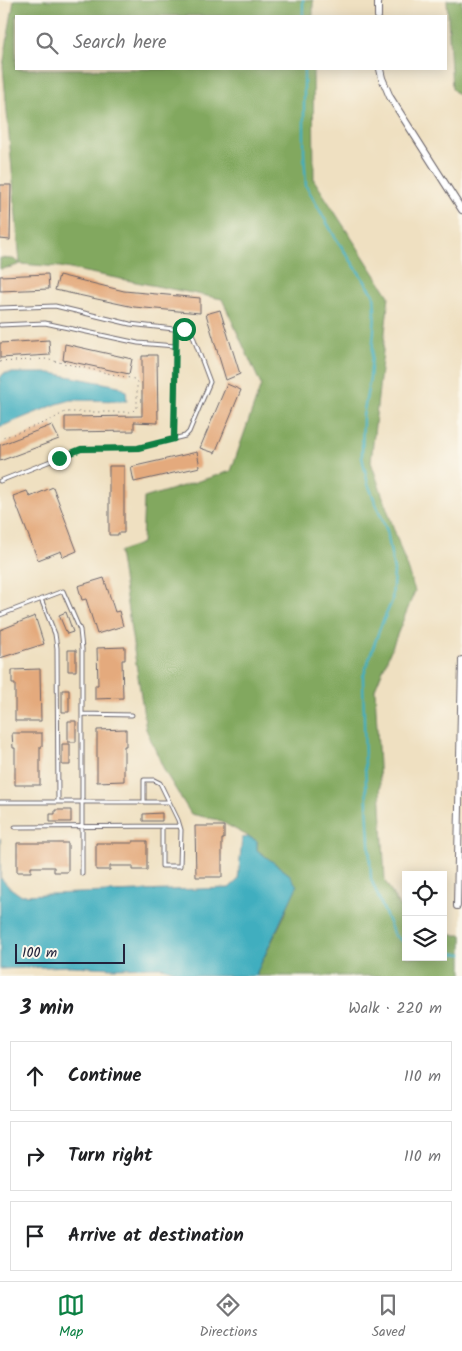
<!DOCTYPE html>
<meta charset="utf-8">
<style>
body{margin:0;font-family:Kalam,sans-serif;background:#f2f2f2;color:#202124}
.controls{position:absolute;right:15px;bottom:15px;display:grid;overflow:hidden;border-radius:0px;box-shadow:0 2px 12px #0003}
.controls button{width:45px;height:45px;display:grid;place-items:center;padding:0;border:0;border-bottom:1px solid #e0e0e0;background:#fff;color:#202124;font:25px sans-serif}
.scale{position:absolute;left:15px;bottom:12px;width:110px;box-sizing:border-box;padding-left:5px;border:2px solid #22223b;border-top:0;font-size:14px;line-height:18px;white-space:nowrap;color:#22223b;-webkit-text-stroke:4px #fbf7ec;paint-order:stroke}
.stop{position:absolute;width:15px;height:15px;margin:-11px;border:4px solid #0b8043;border-radius:50%;background:#fff}
.stop.end{background:#0b8043;border-color:#fff;box-shadow:0 1px 5px #0008}
.list{margin:0;padding:0;list-style:none}
h2{display:flex;justify-content:space-between;align-items:center;height:65px;margin:0;padding:0 20px;font-size:21px}
h2 small{font-size:16px;font-weight:400;color:#757577}
.list li{display:grid;grid-template-columns:32px 1fr auto;gap:15px;align-items:center;box-sizing:border-box;height:70px;margin:0 10px 10px;padding:0 10px;border:1px solid #e0e0e0;border-radius:0px}
.list b{display:block;font-size:19px;white-space:nowrap}
.list em{font-size:16px;font-style:normal;color:#757577}
.icon{flex:none;width:28px;height:28px;fill:none;stroke:currentColor;stroke-width:2;stroke-linecap:round;stroke-linejoin:round}
.map{position:relative;flex:none;width:462px;height:976px;overflow:hidden}
.search{position:absolute;background:#fff;box-shadow:0 2px 12px #0003;left:15px;right:15px;top:15px;height:55px;display:flex;align-items:center;gap:12px;box-sizing:border-box;padding:0 18px;border-radius:0px;color:#757577;font-size:19px}
.sheet{height:305px;background:#fff}
nav{display:flex;justify-content:space-around;align-items:center;box-sizing:border-box;height:70px;border-top:1px solid #e0e0e0;background:#fff;font-size:14px;color:#757577}
nav a{display:grid;justify-items:center;gap:2px}
nav .on{color:#0b8043}
.map>svg:first-child{display:block}
</style>
<div class="map">
<svg width="462" height="976" viewBox="0 0 462 976">
<rect width="100%" height="100%" fill="#fbf7ec"/>
<filter id="ink" filterUnits="userSpaceOnUse"><feTurbulence type="fractalNoise" baseFrequency=".02" numOctaves="2"/><feDisplacementMap in="SourceGraphic" scale="10" xChannelSelector="R" yChannelSelector="G"/><feConvolveMatrix kernelMatrix="1 2 1 2 8 2 1 2 1" color-interpolation-filters="sRGB"/></filter>
<filter id="wash" filterUnits="userSpaceOnUse"><feTurbulence type="fractalNoise" baseFrequency=".0096" numOctaves="4" result="noise"/><feDisplacementMap in="SourceGraphic" scale="20" xChannelSelector="R" yChannelSelector="G"/><feGaussianBlur stdDeviation="1.12" result="paint"/><feColorMatrix in="noise" values="0 0 0 0 0 0 0 0 0 0 0 0 0 0 0 0 0 1.4 0 .05"/><feComposite in="paint" operator="in"/></filter>
<g filter="url(#wash)">
<rect width="100%" height="100%" fill="#efe0c1"/>
<path fill="#82a85e" stroke="#52654c" d="M14,0H313V16H16V69H313L314,180L389,296L371,462L415,591L375,689L385,881L406,918V957H443V935H462V976H257V972L286,912L290,875L257,850V841L218,820L191,814L165,772L146,729L119,552L142,543L144,498L231,471L261,385L222,299L60,267L20,264L12,267L0,269V258L13,259L20,263L3,66Z
M447,0H462V98L452,89Z"/>
<path fill="#41aebf" stroke="#32687d" d="M4,373H51L119,386L126,391L127,401L71,400L57,404L0,427V378Z
M249,837L257,841V850L290,875L297,886L257,972V976H192L161,967L113,968L70,966L0,969V838V877L9,887L20,895L229,888L238,880L242,838Z"/>
<g fill="none" stroke-linecap="round" stroke-linejoin="round">
<path stroke="#41aebf" stroke-width="2.5" d="M303,0V16
M304,69V152L306,186L335,237L374,295L375,311L374,330L370,378L363,416L362,457L368,484L387,531L394,571L392,601L380,628L363,677L365,765L371,879L394,935L406,944
M443,953L462,954"/>
</g>
<g id="blocks">
<path fill="#e4aa7d" d="M0,185H11L10,240L0,239Z
M48,274L49,289L0,291V276Z
M59,275L124,291L200,298V313L134,307L55,290Z
M220,310L240,374L226,380L206,314Z
M49,340L50,355L0,358V343Z
M65,344L132,359L129,374L63,360Z
M148,355H157L158,423L134,422V431L65,432V417L142,416V356H148Z
M227,384L241,390L215,453L200,448Z
M52,425L59,439L0,461V445Z
M197,452L200,467L134,482L131,467Z
M109,466H124V533H118V535H109Z
M53,487L77,551L63,557L61,551L38,560L13,496L27,491L30,497Z
M104,578L115,612L119,611L123,626L97,634L86,599L82,600L78,586Z
M66,612L73,632L67,634L59,615Z
M35,616L44,644L0,658V630Z
M125,647V660H122L123,698L95,699V685H98L97,648Z
M68,650H76V671H68Z
M40,669L41,721H15V684H12V670Z
M62,690H69V712H62Z
M68,721H76V742H68Z
M126,729V746H124V781L97,782V730Z
M12,733H42V747H40V785H15V748H13Z
M62,744H70V765H62Z
M55,810H71V822H50V814H55Z
M162,813V821H143V814Z
M195,826H224V839H222V877H196Z
M133,841H147V870H133V866H110V870H96V843H133Z
M17,843H68V872H54V867H31V872H17Z"/>
</g>
</g>
<g filter="url(#ink)">
<use href="#blocks" fill-opacity="0" stroke="#6a646a" stroke-width="1"/>
<g fill="none" stroke-linecap="round" stroke-linejoin="round">
<defs>
<path id="service" d="M0,308L55,306L130,324L191,331L210,382L189,432L185,436L138,448L81,449L0,481
M0,325L45,323L138,343L175,346
M174,439L176,328
M41,599L55,634L57,648L58,802
M0,615L63,591L80,630L82,649V874
M82,714L132,715
M0,802H169
M144,802V780H154L160,783L178,820L181,830L180,866H162V826
M15,827L179,826"/>
<path id="minor" d="M378,0V16
M380,69L382,78L390,97L462,210
M457,906L462,660"/>
</defs>
<use href="#service" stroke="#6a646a" stroke-width="5"/>
<use href="#minor" stroke="#6a646a" stroke-width="8"/>
<path stroke="#6a646a" stroke-width="1" stroke-dasharray="1 4" stroke-linecap="butt" d="M0,362L45,359L134,379L137,382V407L133,411L128,412H65L51,420L0,439"/>
<use href="#service" stroke="#fff" stroke-width="3"/>
<use href="#minor" stroke="#fff" stroke-width="6"/>
</g>
</g>
<g fill="none" stroke-linecap="round" stroke-linejoin="round" filter="url(#ink)">
<path stroke="#0b8043" stroke-width="6" d="M59,458L81,449L138,448L174,439L176,328L184,329"/>
</g>
</svg>
<div class="controls">
<button><svg class="icon" aria-label="locate" viewBox="0 0 24 24"><circle cx="12" cy="12" r="6"/><path d="M12 2v4M12 18v4M2 12h4M18 12h4"/></svg></button>
<button><svg class="icon" aria-label="layers" viewBox="0 0 24 24"><path d="M12 4l9 5-9 5-9-5zM3 14l9 5 9-5"/></svg></button>
</div>
<div class="scale">100 m</div>
<div class="stop" style="left:184px;top:329px"></div>
<div class="stop end" style="left:59px;top:458px"></div>
<div class="search"><svg class="icon" aria-label="search" viewBox="0 0 24 24"><circle cx="10" cy="10" r="6"/><path d="M15 15l6 6"/></svg>Search here</div>
</div>
<section class="sheet">
<h2>3 min<small>Walk · 220 m</small></h2>
<ul class="list">
<li><svg class="icon" aria-label="ahead" viewBox="0 0 24 24"><path d="M12 20V5M6 11l6-6 6 6"/></svg><div><b>Continue</b></div><em>110 m</em></li>
<li><svg class="icon" aria-label="right" viewBox="0 0 24 24"><path d="M7 20v-9h11M14 6l5 5-5 5"/></svg><div><b>Turn right</b></div><em>110 m</em></li>
<li><svg class="icon" aria-label="arrive" viewBox="0 0 24 24"><path d="M6 21V4h12l-3 4 3 4H6"/></svg><div><b>Arrive at destination</b></div></li>
</ul>
</section>
<nav>
<a class="on"><svg class="icon" aria-label="map" viewBox="0 0 24 24"><path d="M3 6l6-2 6 2 6-2v14l-6 2-6-2-6 2zM9 4v14M15 6v14"/></svg>Map</a>
<a><svg class="icon" aria-label="directions" viewBox="0 0 24 24"><path d="M12 3l9 9-9 9-9-9zM9 14v-3h6M13 9l2 2-2 2"/></svg>Directions</a>
<a><svg class="icon" aria-label="saved" viewBox="0 0 24 24"><path d="M7 4h10v16l-5-4-5 4z"/></svg>Saved</a>
</nav>
